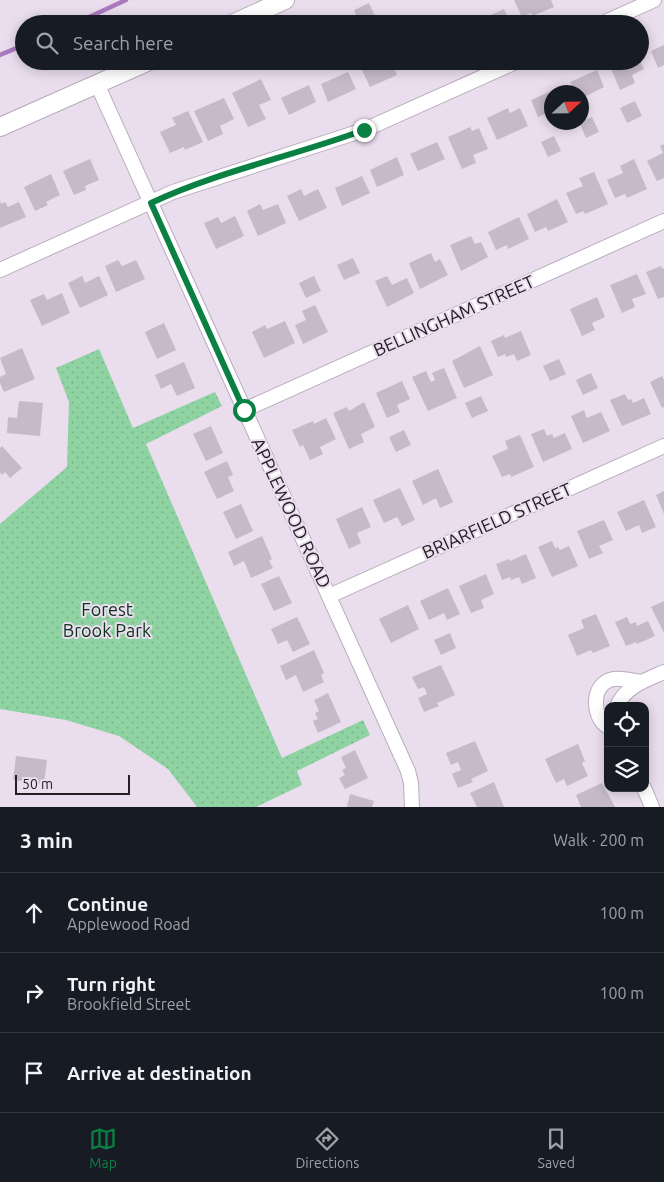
<!DOCTYPE html>
<meta charset="utf-8">
<style>
body{margin:0;font-family:Ubuntu,sans-serif;background:#242831;color:#f1f3f6}
.controls{position:absolute;right:15px;bottom:15px;display:grid;overflow:hidden;border-radius:10px;box-shadow:0 2px 12px #0003}
.controls button{width:45px;height:45px;display:grid;place-items:center;padding:0;border:0;border-bottom:1px solid #363941;background:#171b24;color:#f1f3f6;font:25px sans-serif}
.compass{position:absolute;left:544px;top:85px;width:45px;height:45px;border-radius:50%;background:#171b24;box-shadow:0 2px 12px #0003;rotate:68deg}
.scale{position:absolute;left:15px;bottom:12px;width:115px;box-sizing:border-box;padding-left:5px;border:2px solid #242026;border-top:0;font-size:14px;line-height:18px;white-space:nowrap;color:#242026;-webkit-text-stroke:4px #e9ddee;paint-order:stroke}
.stop{position:absolute;width:15px;height:15px;margin:-11px;border:4px solid #0b8043;border-radius:50%;background:#fff}
.stop.end{background:#0b8043;border-color:#fff;box-shadow:0 1px 5px #0008}
.list{margin:0;padding:0;list-style:none}
h2{display:flex;justify-content:space-between;align-items:center;height:65px;margin:0;padding:0 20px;font-size:21px}
h2 small{font-size:16px;font-weight:400;color:#9ea1a6}
.list li{display:grid;grid-template-columns:32px 1fr auto;gap:15px;align-items:center;box-sizing:border-box;height:80px;padding:0 20px;border-top:1px solid #363941}
.list b{display:block;font-size:19px;white-space:nowrap}
.list p{margin:0;font-size:16px;white-space:nowrap;color:#9ea1a6}
.list em{font-size:16px;font-style:normal;color:#9ea1a6}
.icon{flex:none;width:28px;height:28px;fill:none;stroke:currentColor;stroke-width:2;stroke-linecap:round;stroke-linejoin:round}
.map{position:relative;flex:none;width:664px;height:807px;overflow:hidden}
.search{position:absolute;background:#171b24;box-shadow:0 2px 12px #0003;left:15px;right:15px;top:15px;height:55px;display:flex;align-items:center;gap:12px;box-sizing:border-box;padding:0 18px;border-radius:28px;color:#9ea1a6;font-size:19px}
.sheet{height:305px;background:#171b24}
nav{display:flex;justify-content:space-around;align-items:center;box-sizing:border-box;height:70px;border-top:1px solid #363941;background:#171b24;font-size:14px;color:#9ea1a6}
nav a{display:grid;justify-items:center;gap:2px}
nav .on{color:#0b8043}
.map>svg:first-child{display:block}
</style>
<div class="map">
<svg width="664" height="807" viewBox="0 0 664 807">
<defs>
<pattern id="park-dots" width="8" height="8" patternUnits="userSpaceOnUse" patternTransform="scale(1.25)"><rect width="8" height="8" fill="#8fd3a2"/><path d="M2 2h.1M6 6h.1" fill="none" stroke="#7bb58b" stroke-width="1.8" stroke-linecap="round"/></pattern>
</defs>
<rect width="100%" height="100%" fill="#e9ddee"/>
<path fill="url(#park-dots)" d="M99,349L133,428L215,392L222,406L146,444L282,758L363,720L370,735L297,771L302,785L256,807H197L168,769L119,736L66,720L0,709V524L67,467L69,402L56,368Z"/>
<g fill="none" stroke-linecap="round" stroke-linejoin="round">
<path stroke="#ac79bf" stroke-width="4.5" d="M74,24L126,0
M0,55L24,45"/>
</g>
<path fill="#c6baca" d="M514,0H551L554,7L532,16L531,13L522,17Z
M369,3L376,18L360,24L354,10Z
M504,9L511,24H478L477,21Z
M459,16L463,24H447V22Z
M664,45V65L658,68L651,51Z
M381,61H391L397,75L370,87L362,70Z
M403,61H424L407,69Z
M615,61H640L644,69L632,75L635,83L620,90L609,64Z
M597,70L604,87L582,98V92H574L570,82Z
M348,72L356,89L328,102L321,84Z
M261,79L271,100L259,105L266,119L248,127L232,93Z
M309,85L316,102L289,115L281,98Z
M558,88L560,92H552V111L538,117L531,100Z
M224,98L234,119L220,126L223,134L208,141L194,111Z
M635,101L642,116L627,123L620,108Z
M508,108L510,113L520,108L528,126L497,140L487,118Z
M188,111L203,142L185,150L184,147L170,153L160,132L176,125L172,118Z
M592,117L599,132L586,138L579,122Z
M470,127L472,131L479,128L488,149L473,155L476,163L462,169L448,137Z
M554,136L561,151L548,157L541,142Z
M437,142L445,159L418,171L410,154Z
M664,144V178L657,181L647,161L663,153L660,146Z
M397,157L404,175L377,187L370,170Z
M90,159L99,180L85,186L86,190L74,195L63,171Z
M634,159L647,189L627,198L625,194L615,198L607,180L623,173L620,166Z
M594,172L608,204L585,214L584,211L576,214L566,193L583,186L579,178Z
M51,174L60,195L46,202L48,205L35,211L24,187Z
M362,176L370,193L342,206L335,188Z
M301,189L304,196L318,189L327,208L299,221L287,196Z
M557,199L568,222L548,231L546,227L535,232L527,214Z
M0,200L1,204L5,202L8,207L19,202L26,217L0,228Z
M260,204L263,210L278,204L286,223L258,236L247,211Z
M235,216L244,236L216,249L204,223L218,217L221,223Z
M519,217L529,239L508,249L507,245L496,250L488,232Z
M471,236L475,244L481,242L488,257L461,271L450,245Z
M431,253L435,262L440,259L448,275L420,289L409,263Z
M353,258L360,273L344,280L337,265Z
M118,260L122,266L136,260L145,279L116,292L105,266Z
M661,266L662,269L664,268V297L658,299L646,272Z
M637,274L646,294L632,299L635,307L622,313L610,285Z
M82,276L85,283L99,276L108,295L80,308L68,283Z
M314,276L321,291L306,298L299,283Z
M387,276L392,285L407,278L414,293L387,307L375,281Z
M62,293L70,313L42,326L30,300L44,294L47,300Z
M597,297L605,317L592,323L595,330L582,336L570,309Z
M315,305L328,332L303,344L295,325L306,320L302,311Z
M285,321L295,343L264,358L252,332L265,325L267,329Z
M164,323L176,350L157,359L145,332Z
M521,331L531,355L517,361L514,354L506,357L505,354L498,357L491,341L504,335L505,338Z
M480,346L493,375L464,388L452,361Z
M22,348L35,379L4,392L0,383V377L6,374L0,358Z
M559,359L566,374L550,381L543,366Z
M184,362L195,388L177,396L171,384L161,389L155,375Z
M444,368L457,398L428,411L412,377L426,371L431,382L435,380L432,373Z
M591,373L598,388L583,395L576,380Z
M662,376L664,380V407L662,408L650,382Z
M402,381L410,399L397,405L400,412L387,418L376,393Z
M625,394L628,400L631,399L633,403L644,398L651,414L622,426L610,400Z
M481,396L488,411L472,418L465,403Z
M19,401L43,403L40,436L7,433L8,417L17,418Z
M364,402L375,427L361,434L364,442L349,449L333,413L347,407L349,411Z
M584,410L587,418L601,412L610,431L583,443L571,416Z
M326,418L336,439L320,447L323,454L310,460L303,445L300,447L292,430L313,421L314,424Z
M211,426L223,453L206,461L193,434Z
M544,429L547,436L552,434L554,438L565,433L572,449L543,462L531,434Z
M404,430L411,445L396,452L389,437Z
M520,435L534,467L511,477L510,474L502,477L492,456L508,449L505,441Z
M2,446L22,468L10,478L5,472L2,475L0,472V448Z
M227,461L233,475L228,477L234,491L217,499L204,472Z
M438,469L453,502L440,508L436,498L423,505L412,481Z
M400,488L415,520L402,526L397,517L384,523L373,500Z
M664,491V514L656,495Z
M644,500L656,527L642,533L639,525L626,531L617,512Z
M241,504L253,531L236,539L223,512Z
M362,507L371,527L357,533L361,543L349,549L336,519Z
M604,520L613,540L599,546L603,553L589,559L577,531Z
M262,536L272,559L269,561L273,568L251,578L244,561L234,566L228,552Z
M552,541L555,548L558,547L560,550L569,546L578,566L552,577L538,547Z
M526,554L536,578L522,584L519,577L511,580L510,577L502,580L496,564L509,559L510,561Z
M486,574L494,594L481,600L484,608L471,613L459,586Z
M279,576L292,603L274,611L261,584Z
M448,588L460,614L447,620L444,613L429,620L420,601Z
M664,601V633L651,607Z
M408,605L419,629L391,643L379,619Z
M596,614L610,646L593,653L591,650L577,656L568,635L584,628L581,620Z
M297,617L310,644L293,652L287,640L278,644L271,629Z
M627,617L630,624L636,622L637,626L648,621L655,636L637,644L636,642L626,646L615,622Z
M450,633L456,648L441,655L434,640Z
M314,650L324,673L321,675L324,682L303,692L296,675L286,680L280,666Z
M441,665L455,695L437,703L439,706L424,712L418,698L427,694L424,687L418,689L412,677Z
M328,693L341,722L318,733L313,721L318,719L315,713L319,711L314,700Z
M475,741L488,771L471,779L473,782L458,788L452,774L461,770L458,762L451,765L446,753Z
M578,744L585,761L582,763L588,776L567,786L564,779L556,783L545,759Z
M355,750L368,778L345,789L339,778L345,775L342,770L346,768L341,757Z
M16,756L47,760L44,784L13,780Z
M494,782L504,807H477L470,793Z
M602,783L615,807H581L576,795Z
M350,794L374,801L372,807H347Z"/>
<g fill="none" stroke-linecap="round" stroke-linejoin="round">
<defs>
<path id="minor" d="M601,24L654,0
M97,84L408,771L411,783L412,807
M0,270L173,192L364,130L518,61
M244,410L664,221
M329,596L664,446
M617,706C626,686 646,680 664,672
M608,727C591,717 591,682 614,679C623,678 633,681 642,682
M644,788L652,807"/>
<path id="tertiary" d="M232,24L285,0
M0,127L149,61"/>
</defs>
<use href="#minor" stroke="#b8acbc" stroke-width="16"/>
<use href="#tertiary" stroke="#b8acbc" stroke-width="20"/>
<use href="#minor" stroke="#fff" stroke-width="14"/>
<use href="#tertiary" stroke="#fff" stroke-width="18"/>
</g>
<g fill="none" stroke-linecap="round" stroke-linejoin="round">
<path stroke="#0b8043" stroke-width="6" d="M244,410L151,203C219,171 294,156 364,130"/>
</g>
<g text-anchor="middle" stroke-width="4" stroke-linejoin="round" paint-order="stroke">
<g font-size="18" fill="#242026" stroke="#e9ddee">
<text transform="translate(454 316) rotate(-24)" y="6">BELLINGHAM STREET</text>
<text transform="translate(291 513) rotate(65)" y="6">APPLEWOOD ROAD</text>
<text transform="translate(497 521) rotate(-24)" y="6">BRIARFIELD STREET</text>
</g>
<g font-size="18" fill="#0e311b" stroke="#e9ddee">
<text x="107" y="616">Forest<tspan x="107" dy="21">Brook Park</tspan></text>
</g>
</g>
</svg>
<div class="controls">
<button><svg class="icon" aria-label="locate" viewBox="0 0 24 24"><circle cx="12" cy="12" r="6"/><path d="M12 2v4M12 18v4M2 12h4M18 12h4"/></svg></button>
<button><svg class="icon" aria-label="layers" viewBox="0 0 24 24"><path d="M12 4l9 5-9 5-9-5zM3 14l9 5 9-5"/></svg></button>
</div>
<svg class="compass" viewBox="-18 -18 36 36"><path d="M0-13l5 13h-10z" fill="#e53935"/><path d="M0 13l5-13h-10z" fill="#9ea1a6"/></svg>
<div class="scale">50 m</div>
<div class="stop" style="left:244px;top:410px"></div>
<div class="stop end" style="left:364px;top:130px"></div>
<div class="search"><svg class="icon" aria-label="search" viewBox="0 0 24 24"><circle cx="10" cy="10" r="6"/><path d="M15 15l6 6"/></svg>Search here</div>
</div>
<section class="sheet">
<h2>3 min<small>Walk · 200 m</small></h2>
<ul class="list">
<li><svg class="icon" aria-label="ahead" viewBox="0 0 24 24"><path d="M12 20V5M6 11l6-6 6 6"/></svg><div><b>Continue</b><p>Applewood Road</p></div><em>100 m</em></li>
<li><svg class="icon" aria-label="right" viewBox="0 0 24 24"><path d="M7 20v-9h11M14 6l5 5-5 5"/></svg><div><b>Turn right</b><p>Brookfield Street</p></div><em>100 m</em></li>
<li><svg class="icon" aria-label="arrive" viewBox="0 0 24 24"><path d="M6 21V4h12l-3 4 3 4H6"/></svg><div><b>Arrive at destination</b></div></li>
</ul>
</section>
<nav>
<a class="on"><svg class="icon" aria-label="map" viewBox="0 0 24 24"><path d="M3 6l6-2 6 2 6-2v14l-6 2-6-2-6 2zM9 4v14M15 6v14"/></svg>Map</a>
<a><svg class="icon" aria-label="directions" viewBox="0 0 24 24"><path d="M12 3l9 9-9 9-9-9zM9 14v-3h6M13 9l2 2-2 2"/></svg>Directions</a>
<a><svg class="icon" aria-label="saved" viewBox="0 0 24 24"><path d="M7 4h10v16l-5-4-5 4z"/></svg>Saved</a>
</nav>
